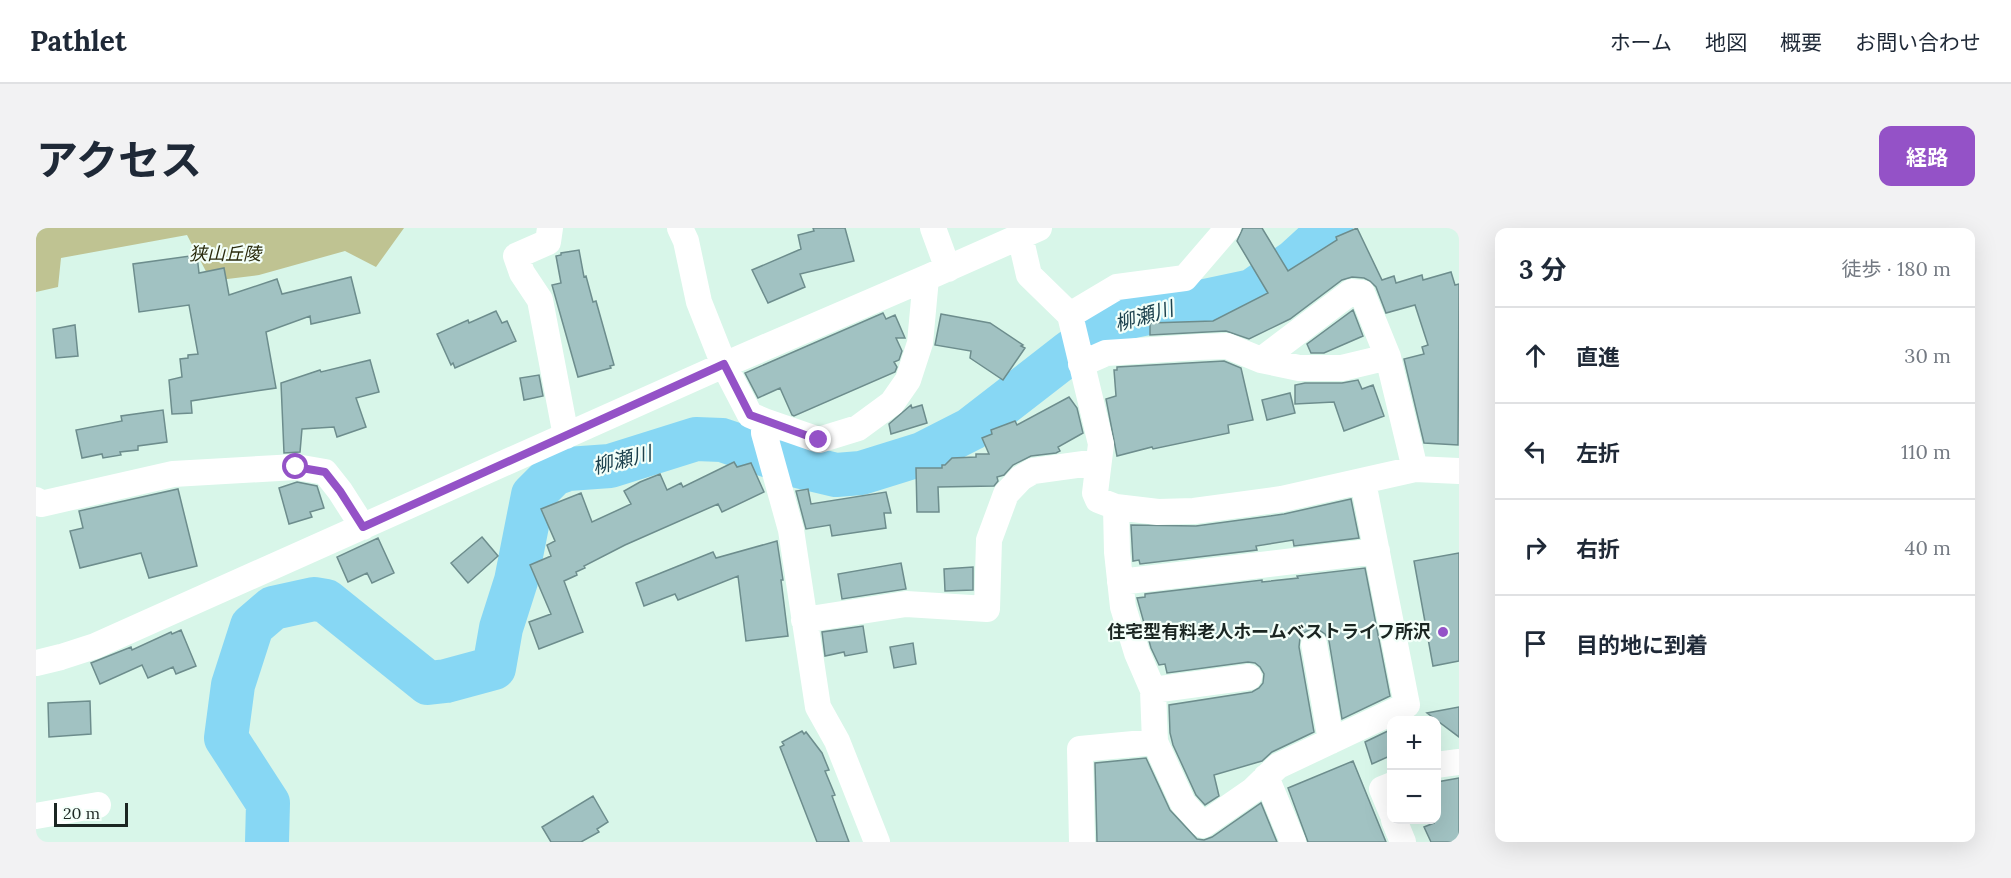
<!DOCTYPE html>
<html lang="ja">
<meta charset="utf-8">
<style>
body{margin:0;font-family:Lora,"Noto Sans JP",serif;background:#f2f2f3;color:#1f2937}
.controls{position:absolute;right:18px;bottom:18px;display:grid;overflow:hidden;border-radius:12px;box-shadow:0 6px 24px #0002}
.controls button{width:54px;height:54px;display:grid;place-items:center;padding:0;border:0;border-bottom:2px solid #e0e1e3;background:#fff;color:#1f2937;font:30px sans-serif}
.scale{position:absolute;left:18px;bottom:15px;width:74px;box-sizing:border-box;padding-left:6px;border:3px solid #1b2622;border-top:0;font-size:16px;line-height:21px;white-space:nowrap;color:#1b2622;-webkit-text-stroke:4px #f3fff9;paint-order:stroke}
.stop{position:absolute;width:18px;height:18px;margin:-14px;border:4px solid #9452c7;border-radius:50%;background:#fff}
.stop.end{background:#9452c7;border-color:#fff;box-shadow:0 2px 6px #0008}
.list{margin:0;padding:0;list-style:none}
h2{display:flex;justify-content:space-between;align-items:center;height:78px;margin:0;padding:0 24px;font-size:26px}
h2 small{font-size:20px;font-weight:400;color:#747a83}
.list li{display:grid;grid-template-columns:39px 1fr auto;gap:18px;align-items:center;box-sizing:border-box;height:96px;padding:0 24px;border-top:2px solid #e0e1e3}
.list b{display:block;font-size:22px;white-space:nowrap}
.list em{font-size:20px;font-style:normal;color:#747a83}
.icon{flex:none;width:33px;height:33px;fill:none;stroke:currentColor;stroke-width:2;stroke-linecap:round;stroke-linejoin:round}
.map{position:relative;flex:none;width:1423px;height:614px;overflow:hidden;border-radius:12px}
header{display:flex;align-items:center;gap:36px;box-sizing:border-box;height:84px;padding:0 30px;background:#fff;border-bottom:2px solid #e0e1e3}
header strong{font-size:28px}
nav{display:flex;gap:33px;margin-inline-start:auto;font-size:21px}
.intro{display:flex;align-items:center;justify-content:space-between;box-sizing:border-box;height:144px;padding:0 36px}
h1{margin:0;font-size:42px}
.button{padding:15px 27px;border-radius:12px;background:#9452c7;color:#fff;font-size:21px;font-weight:700}
main{display:flex;gap:36px;padding:0 36px}
aside{flex:1;background:#fff;border-radius:12px;box-shadow:0 6px 24px #0002}
.map>svg:first-child{display:block}
</style>
<header>
<strong>Pathlet</strong>
<nav><a>ホーム</a><a>地図</a><a>概要</a><a>お問い合わせ</a></nav>
</header>
<div class="intro"><h1>アクセス</h1><a class="button">経路</a></div>
<main>
<div class="map">
<svg width="1423" height="614" viewBox="0 0 1423 614">
<rect width="100%" height="100%" fill="#d8f6e9"/>
<path fill="#bfc392" d="M0,0H368L340,39L309,23L223,47L175,53L151,7L25,30L22,59L0,64Z"/>
<g fill="none" stroke-linecap="round" stroke-linejoin="round">
<path stroke="#87d7f4" stroke-width="44" d="M231,614L232,575L190,510L197,457L216,398L237,380L278,371L290,373L392,455L410,453L458,440L465,400L480,353L497,267L518,246L532,241L574,238L660,211L686,212L762,238L800,247L825,245L886,226L935,201L1033,125L1079,92L1216,63L1259,33L1295,0"/>
</g>
<path fill="#a1c2c2" stroke="#6d8d8d" stroke-width="1.5" d="M777,0H809L818,33L764,46L769,59L732,75L716,42L765,21L762,7L778,3Z
M1207,0H1226L1252,43L1301,12L1300,9L1321,0L1346,52L1358,48L1360,55L1386,47L1387,52L1415,44L1419,57L1423,56L1422,217L1388,215L1368,131L1388,126L1386,119L1392,117L1379,77L1350,85L1340,59L1334,53L1328,50L1316,49L1306,52L1254,91L1213,111L1190,103L1114,107V95L1177,93L1232,65L1201,13Z
M543,22L548,49L550,48L557,74L560,73L578,137L574,138L575,140L542,149L516,57L525,55L520,28L525,27V25Z
M161,27L163,45L188,40L193,67L241,51L246,66L315,49L324,85L275,96L274,88L230,104L240,160L155,173L156,185L136,186L133,152L146,149L144,131L152,130V127L162,126L153,77L103,84L97,36Z
M1317,82L1327,108L1288,125H1275L1271,116Z
M460,83L466,95L471,93L480,113L419,140L417,135L415,137L401,106L432,92L433,95Z
M847,85L850,91L859,87L869,110H860L866,123L863,132L858,134L861,139L859,144L758,188L756,187L744,160L722,170L709,145Z
M905,86L954,95L987,117L985,118L989,120L967,152L934,130L935,123L899,117Z
M39,97L42,128L20,130L17,101Z
M334,132L343,164L320,170L330,199L301,209L298,199L266,201L264,224L248,225L245,155L284,142L285,144Z
M1188,133L1205,140L1217,192L1192,197L1193,205L1117,221L1116,219L1081,228L1070,171L1080,168L1078,142H1081V139Z
M503,147L507,168L488,172L484,150Z
M1322,152L1326,161L1337,157L1348,188L1308,203L1298,174L1259,176V157L1269,155H1306Z
M1254,165L1259,185L1231,192L1226,172Z
M1033,169L1041,180L1047,205L1022,219L1024,223L1020,225L995,228L977,237L968,247L961,249L962,253L958,258L902,259L903,284H881L880,240H906V237H909L916,230L940,229V226H953L946,210L956,206L955,202L979,193L981,197Z
M875,177L876,180L886,177L891,195L855,206L853,196Z
M127,182L131,214L102,218V222L84,224L85,227L67,230L66,226L46,230L40,202L86,193L85,188Z
M698,234L701,239L715,235L728,264L686,284L682,276L589,317L548,338L549,340L540,344L541,347L528,353L547,404L503,421L493,394L515,386L494,337L515,328L511,317L519,313L505,281L545,265L556,294L595,276L588,263L604,254L624,246L631,262L645,255L647,259Z
M261,254L281,258L288,280L274,284L276,289L253,296L243,260Z
M142,261L161,338L113,350L105,325L44,340L34,303L47,300L43,283Z
M772,261L775,276L850,264L855,285H848L850,300L796,308L794,297L770,301L760,263Z
M1315,271L1323,310L1258,318L1257,312L1220,318L1221,322L1104,336L1103,332L1097,333L1095,297L1160,298L1248,286Z
M446,309L462,328L432,355L415,335Z
M342,310L358,345L336,355L331,345L312,354L301,329Z
M741,313L747,352H745L752,408L710,413L702,348L642,372L639,366L608,378L600,355L677,324L680,330Z
M1423,325V433L1397,438L1378,333Z
M865,335L870,361L806,371L802,346Z
M937,339V362L909,363L908,341Z
M1329,340L1354,468L1306,491L1293,413L1289,406L1283,402L1275,401L1269,404L1264,410L1263,419L1278,504L1236,524L1226,533L1178,547L1183,568L1169,577L1160,567L1137,517L1134,505L1133,477L1216,464L1223,460L1227,455L1228,446L1224,439L1219,435L1212,434L1131,445L1129,436L1123,437L1115,420L1101,370L1109,369V366L1226,352V354L1262,350L1261,348Z
M827,398L831,424L809,428L808,424L789,428L786,404Z
M145,402L160,438L140,446L137,439L112,450L106,437L64,456L55,435L95,419L96,422L135,404L136,406Z
M877,415L880,436L858,440L854,419Z
M54,473L55,506L13,509L12,475Z
M1423,479V509L1391,485Z
M1356,501V527L1336,536L1329,514Z
M766,503L768,506L770,504L786,525L793,542L789,543L799,567L796,568L813,614H781L744,519L748,517L746,514Z
M1110,530L1134,582L1161,611L1168,612L1176,609L1225,575L1241,614H1061L1059,535Z
M1317,533L1350,614H1272L1252,560Z
M1423,550V614H1395L1388,599L1398,595L1397,593L1401,592V554Z
M557,568L572,594L561,601L563,604L545,614H515L506,599Z"/>
<g fill="none" stroke-linecap="round" stroke-linejoin="round">
<path stroke="#fff" stroke-width="26" d="M514,0L512,14L480,28L486,45L504,72L530,208
M644,0L650,13L663,74L688,137L714,187L728,193V205L755,302L782,479L801,513L841,614
M897,0L912,41
M984,8L993,47L1034,87L1065,216L1059,265L1062,272L1080,279L1122,284L1158,283L1246,271L1379,241L1423,243
M1034,87L1081,59L1149,50L1192,0
M1352,129L1379,241
M1045,136L1070,125L1162,119L1191,118L1225,132L1263,140H1306L1352,129L1326,65L1315,64L1225,132
M728,193L783,212L822,200L856,175L872,152L884,115L890,50
M0,272L5,276L137,246L260,239L289,244L304,263L327,299
M1080,279L1081,324L1087,379L1101,425L1117,462L1119,514L1147,575L1167,597L1216,563L1242,538L1371,477L1327,254
M1084,354L1341,323
M768,392L870,376L951,381L953,312L970,266L985,250L997,243L1062,234
M1278,416L1295,513
M0,435L25,429L59,418L688,137L890,50L1003,0
M1117,462L1213,449
M1400,537L1423,534
M1230,549L1257,614
M1356,557L1346,561L1356,585
M0,588L62,577
M1358,592L1367,614
M1046,614L1044,521L1119,514"/>
</g>
<g fill="none" stroke-linecap="round" stroke-linejoin="round">
<path stroke="#9452c7" stroke-width="8" d="M260,239L289,244L304,263L327,299L688,136L714,187L783,212"/>
</g>
<circle fill="#9452c7" stroke="#f3fff9" stroke-width="2" cx="1407" cy="404" r="6"/>
<g text-anchor="middle" stroke-width="4.5" stroke-linejoin="round" paint-order="stroke">
<g font-size="18" font-style="italic" fill="#2a2b0d" stroke="#f3fff9">
<text x="189" y="32">狭山丘陵</text>
</g>
<g font-size="18" font-weight="bold" fill="#1b2622" stroke="#f3fff9" text-anchor="end">
<text x="1395" y="410">住宅型有料老人ホームベストライフ所沢</text>
</g>
<g font-size="20" font-style="italic" fill="#1d424e" stroke="#f3fff9">
<text transform="translate(1108 88) rotate(-16)" y="7">柳瀬川</text>
<text transform="translate(586 232) rotate(-14)" y="7">柳瀬川</text>
</g>
</g>
</svg>
<div class="controls">
<button>+</button>
<button>−</button>
</div>
<div class="scale">20 m</div>
<div class="stop" style="left:260px;top:239px"></div>
<div class="stop end" style="left:783px;top:212px"></div>
</div>
<aside>
<h2>3 分<small>徒歩 · 180 m</small></h2>
<ul class="list">
<li><svg class="icon" aria-label="ahead" viewBox="0 0 24 24"><path d="M12 20V5M6 11l6-6 6 6"/></svg><div><b>直進</b></div><em>30 m</em></li>
<li><svg class="icon" aria-label="left" viewBox="0 0 24 24"><path d="M17 20v-9H6M10 6l-5 5 5 5"/></svg><div><b>左折</b></div><em>110 m</em></li>
<li><svg class="icon" aria-label="right" viewBox="0 0 24 24"><path d="M7 20v-9h11M14 6l5 5-5 5"/></svg><div><b>右折</b></div><em>40 m</em></li>
<li><svg class="icon" aria-label="arrive" viewBox="0 0 24 24"><path d="M6 21V4h12l-3 4 3 4H6"/></svg><div><b>目的地に到着</b></div></li>
</ul>
</aside>
</main>
